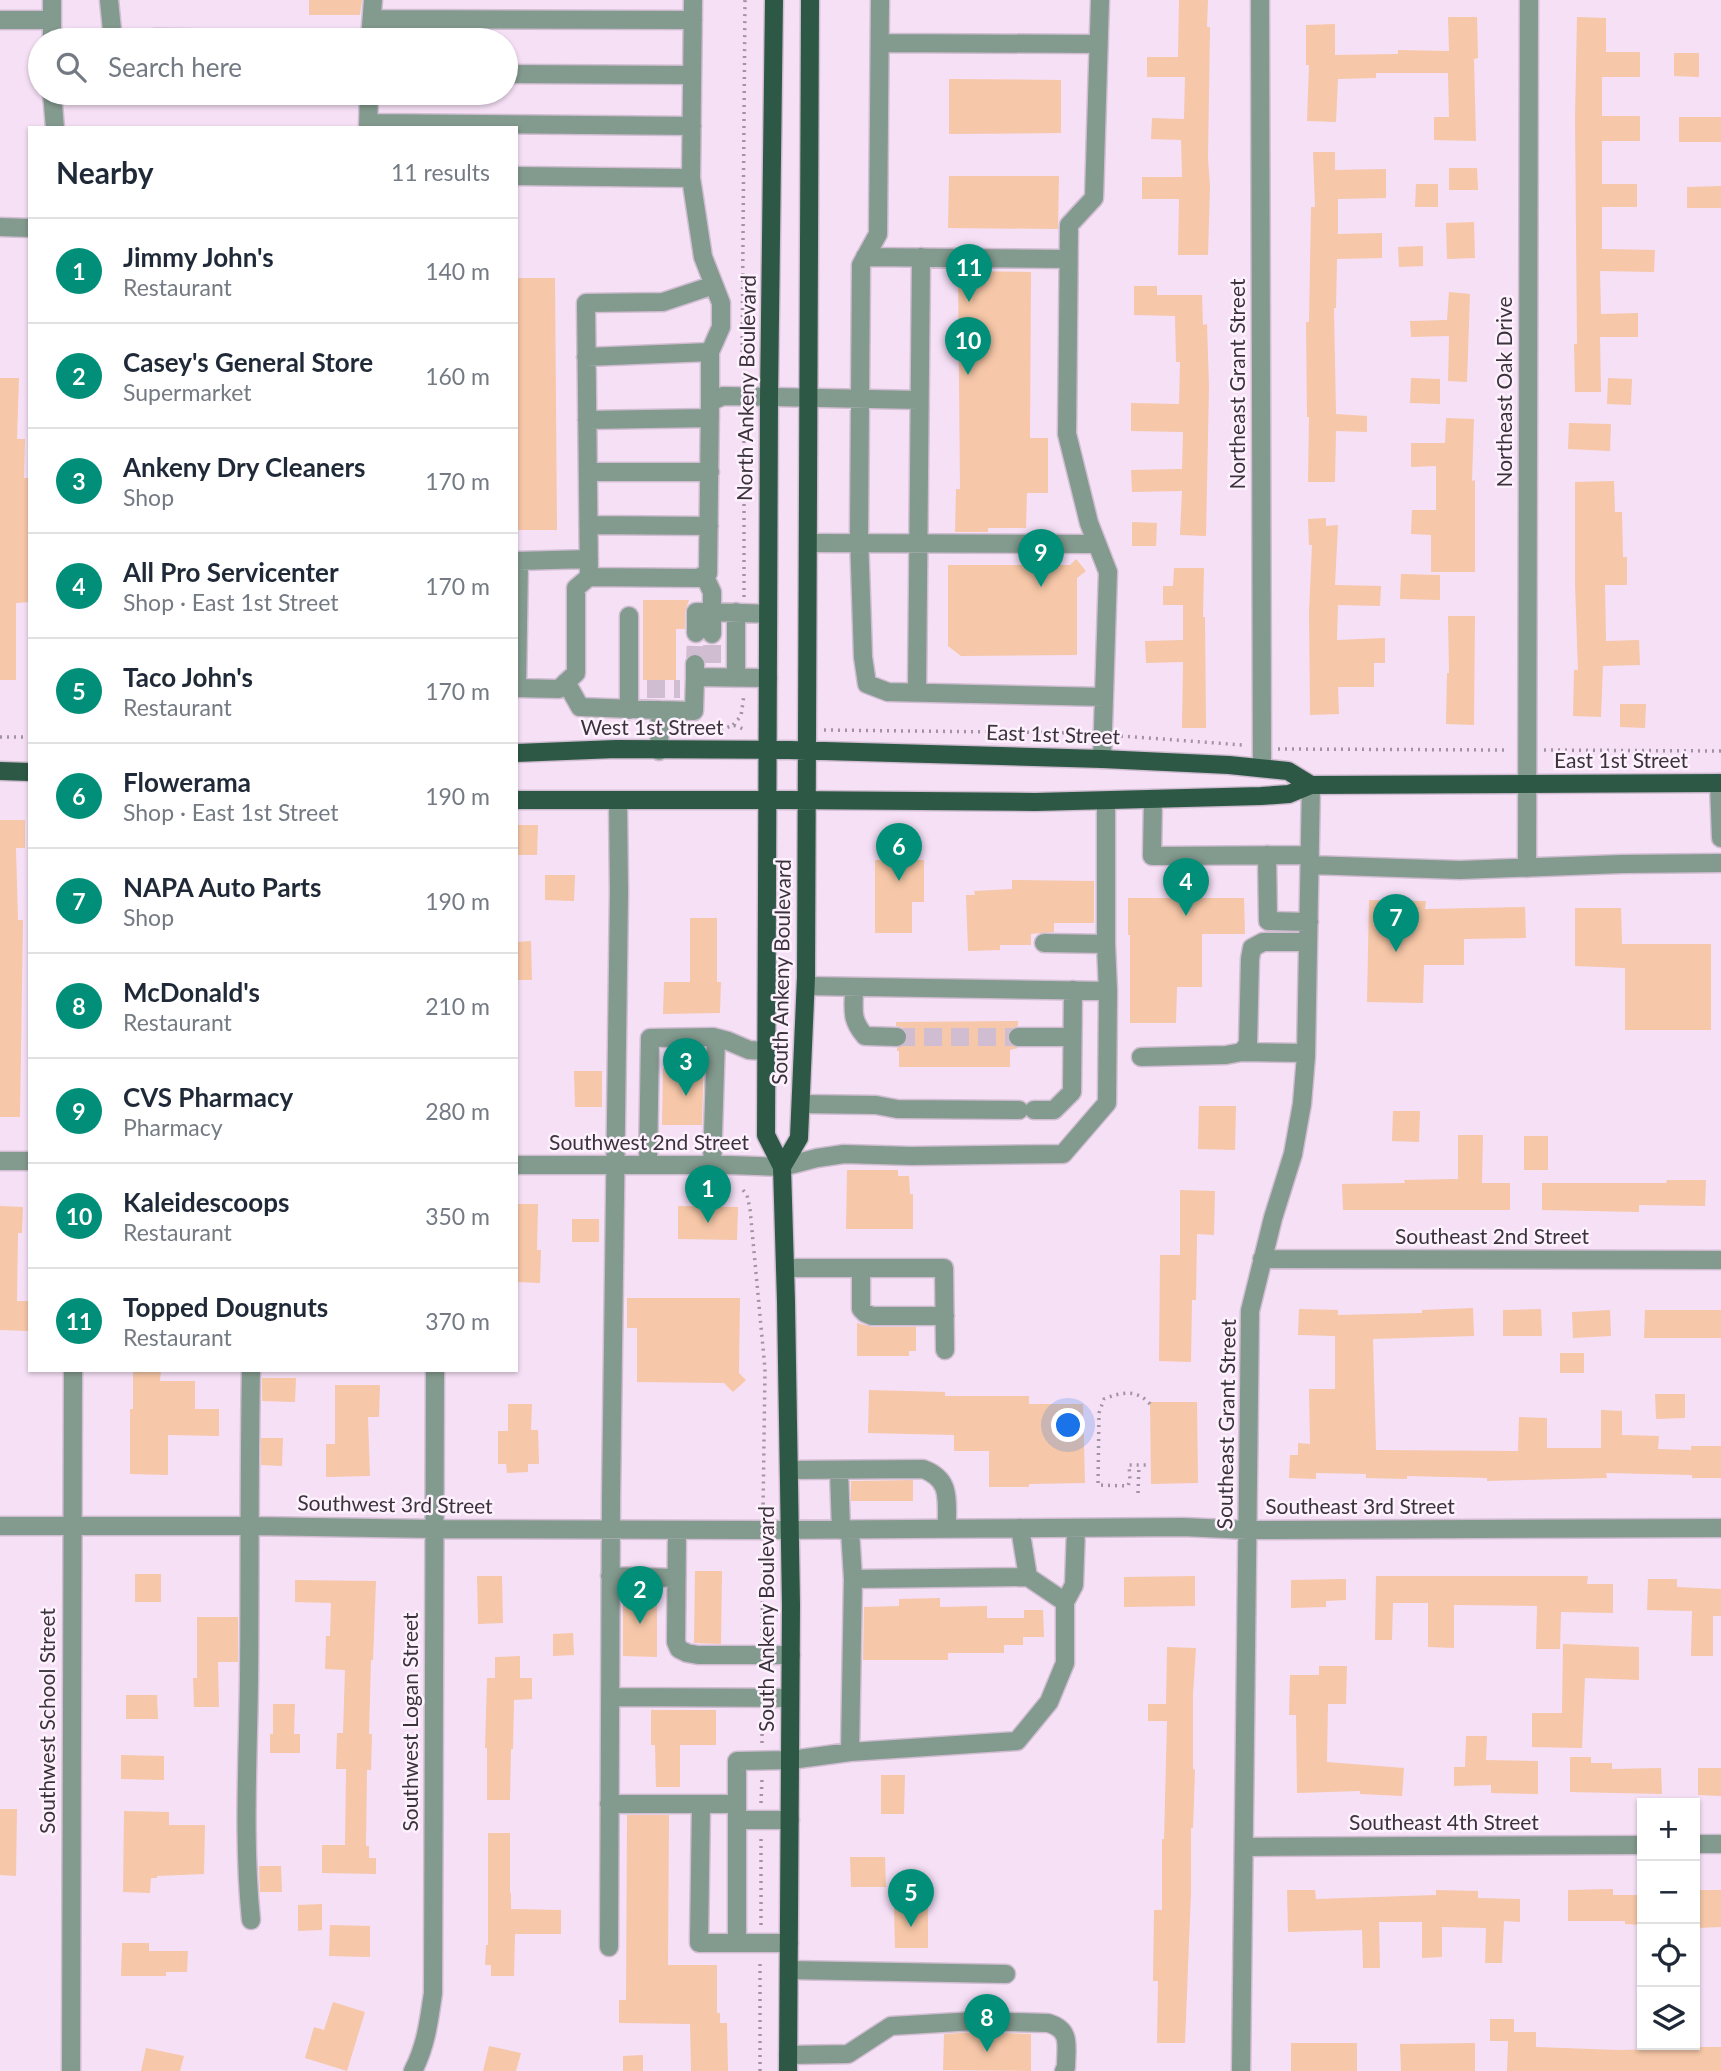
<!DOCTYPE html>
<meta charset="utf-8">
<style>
body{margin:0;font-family:Lato,sans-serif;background:#f6f6f7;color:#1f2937}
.controls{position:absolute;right:21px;bottom:21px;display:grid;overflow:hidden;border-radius:0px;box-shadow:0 2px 5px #0004}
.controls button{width:63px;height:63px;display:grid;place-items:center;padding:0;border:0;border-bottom:2px solid #e0e1e3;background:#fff;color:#1f2937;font:35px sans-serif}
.you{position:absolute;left:1069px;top:1426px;width:24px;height:24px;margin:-18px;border:5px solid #fff;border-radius:50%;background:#1a73e8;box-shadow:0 0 0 10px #1a73e833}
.badge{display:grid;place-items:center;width:46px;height:46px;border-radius:50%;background:#028f79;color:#fff;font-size:23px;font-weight:700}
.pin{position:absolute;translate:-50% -58px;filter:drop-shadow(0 2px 4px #0008)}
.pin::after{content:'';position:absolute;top:37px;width:24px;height:21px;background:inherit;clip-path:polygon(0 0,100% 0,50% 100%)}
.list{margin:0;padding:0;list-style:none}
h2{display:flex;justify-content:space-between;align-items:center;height:91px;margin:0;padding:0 28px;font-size:30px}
h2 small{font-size:23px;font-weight:400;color:#747a83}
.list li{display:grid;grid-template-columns:46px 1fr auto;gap:21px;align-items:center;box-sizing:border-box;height:105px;padding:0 28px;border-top:2px solid #e0e1e3}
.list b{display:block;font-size:26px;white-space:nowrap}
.list p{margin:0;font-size:23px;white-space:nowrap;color:#747a83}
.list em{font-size:23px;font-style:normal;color:#747a83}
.icon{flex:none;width:38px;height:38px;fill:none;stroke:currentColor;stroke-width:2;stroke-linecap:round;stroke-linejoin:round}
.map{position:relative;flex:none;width:1721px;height:2071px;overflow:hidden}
.search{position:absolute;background:#fff;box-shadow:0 2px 5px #0004;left:28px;top:28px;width:490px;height:77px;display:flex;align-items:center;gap:18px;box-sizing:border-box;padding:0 24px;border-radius:38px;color:#747a83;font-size:26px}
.panel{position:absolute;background:#fff;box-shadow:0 2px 5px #0004;left:28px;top:126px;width:490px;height:1246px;border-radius:0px}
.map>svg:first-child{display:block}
</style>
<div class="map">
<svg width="1721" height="2071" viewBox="0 0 1721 2071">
<rect width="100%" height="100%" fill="#f6e0f6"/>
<path fill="#f6c7a8" d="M309,0H362L360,15H309Z
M1179,0H1208L1207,27H1210L1208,158L1210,186L1208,255H1178L1179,199H1142V177H1182L1181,140L1151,139L1152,118L1184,119L1185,77H1147V57H1178Z
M1448,17H1477L1478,58L1474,59L1476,141L1434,140V117H1449L1448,73H1376V78L1338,79L1336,122L1307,121L1309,65H1306V25L1335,24V55L1398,54V50L1449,51Z
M1577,17L1606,18V52H1640V77H1602V116H1640V141H1602V184H1637V207H1602V249L1655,250L1654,272L1600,271L1601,314L1638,313V337H1600L1601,392H1575L1574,344H1577L1575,118Z
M1674,53H1699V77L1674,76Z
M949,79L1061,80V133L949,134Z
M1679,117H1721V142H1679Z
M1313,152H1335V170L1386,169V198L1338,199V234L1382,233V258L1337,259L1336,308H1334L1336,414L1367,416V432L1336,431L1335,482H1308L1309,417H1307L1306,322H1309L1311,207H1315Z
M1449,168H1477L1478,190H1449Z
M949,176H1059L1058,229L948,228Z
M1416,184H1438V207H1415Z
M1721,186V208H1687V187Z
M1474,222L1475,258L1447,259L1446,223Z
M1423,246V266L1399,267L1398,247Z
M958,271L1031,272L1030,438H1048V493H1027L1026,528H988V532H955L956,489H960Z
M516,278H555L557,530H516Z
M1134,286H1157V295H1202L1203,325L1207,324L1209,386L1206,536L1180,535L1182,491L1132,492L1131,470L1182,469L1183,432L1131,431V403L1179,404L1180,362H1176L1175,316L1134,315Z
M1449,292L1470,294L1467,382L1448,381L1449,336L1411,337L1410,321L1447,320Z
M0,378H19L17,439H25L24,478H30V602L16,603V680H0Z
M1411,378L1440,379V404L1410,403Z
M1608,378L1632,379L1631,405L1607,404Z
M1446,418L1474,419L1472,481L1475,480V572H1431V535L1411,534L1412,510H1436V466L1411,467V443H1445Z
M1569,423L1611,424L1610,451L1568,449Z
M1614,481L1615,512H1622L1623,557H1627V585H1605L1606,641L1639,640L1640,665L1603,666L1601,717L1573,716L1574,670H1578L1575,585V482Z
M1326,518V526L1338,525L1335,585L1381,586L1380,606L1338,605L1337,640L1385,638V663H1374V687H1338L1339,714L1310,715L1309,613L1312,545H1309L1308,519Z
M1132,522L1157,523L1156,546H1132Z
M1076,559L1086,571L1077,578V655L961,656L948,646V565H1070Z
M1174,568H1204L1203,617H1205L1206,728H1182L1183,662L1146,663L1145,641L1183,640V605H1163V586H1173Z
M1401,574L1440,575V600L1400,599Z
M643,600H689L685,612V629H676V680H643Z
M1448,616H1475L1474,725L1446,724L1447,673H1449Z
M1620,704H1646L1645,728L1620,727Z
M0,820H25V848H16L18,920H23L20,1117H0Z
M516,825H538L537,855H516Z
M875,860H924V902H912V933H875Z
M545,875H575L574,901L545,900Z
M1012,880L1094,881V923H1054V932L1031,934V945H1000V950L968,951L966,895H975L974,891L1012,889Z
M1128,898H1244L1245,934H1202V987H1177L1176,1023H1130V935H1128Z
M1369,900L1426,901L1425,909L1525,907L1526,938L1464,939V965H1424L1423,1003L1367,1002Z
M1575,908H1621L1622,944H1711V1030H1625V968L1575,966Z
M690,918H717V982H721L720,1013L663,1014L664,982H690Z
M531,941L532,980H516V942Z
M1018,1021V1026L1012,1028L1007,1036L1009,1043L1018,1048L1010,1050V1067H899V1051H897V1048L906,1044L908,1037L904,1028L896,1026V1022Z
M690,1052H704L702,1125H662L663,1068H690Z
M574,1071H602V1107H575Z
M1199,1106H1236L1235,1150L1198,1149Z
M1393,1111H1420L1419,1142L1392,1141Z
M1458,1135H1483L1482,1183H1510V1210H1343L1342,1184L1405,1183L1404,1180L1458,1179Z
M1524,1136H1548V1170H1524Z
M847,1170H898V1176H909L910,1194H913V1229H846Z
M1667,1180H1706L1705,1206L1639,1205V1212L1542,1210V1183H1666Z
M1180,1190L1215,1191L1214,1235L1197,1234L1196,1300H1192L1191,1362L1159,1361L1160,1255H1180Z
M516,1204H538L537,1250H541L540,1283L516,1282Z
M0,1206L23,1207L22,1233H18L17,1301H29L28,1331L0,1330Z
M678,1206L738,1207L737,1240L678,1239Z
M572,1219H599V1242H572Z
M627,1298H740L739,1373L746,1380L733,1392L724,1383L637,1382V1328H627Z
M1473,1308L1474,1336L1373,1339L1376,1450L1518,1451L1519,1417L1547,1418V1448H1601V1410L1622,1411V1435L1659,1436L1658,1449L1691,1450V1446H1721V1478H1692V1475L1606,1473L1607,1478L1487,1481V1478L1407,1476V1479L1366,1478V1474L1316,1473V1479L1289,1478L1290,1455H1298V1443L1310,1444L1309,1389H1335V1336L1298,1335L1299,1309L1338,1310V1315L1422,1313V1310Z
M1541,1309L1542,1336H1503V1310Z
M1610,1310L1611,1336L1573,1338L1572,1312Z
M1645,1310H1721V1338H1644Z
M857,1323L872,1327H916V1351H909V1356H857Z
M1560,1353H1584V1373H1560Z
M133,1370H161L160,1381H195V1409H219V1436L168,1435V1475L130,1474V1409H133Z
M262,1378H296L295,1402L262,1401Z
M335,1385H380L379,1417H368L370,1476L326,1477V1444H335Z
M869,1390L945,1392V1396H1029V1404H1083L1085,1483L1029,1484V1487H989V1451H954V1435L868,1433Z
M1655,1394H1685V1418L1656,1419Z
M1150,1402H1197L1198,1483L1151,1484Z
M508,1404H532L531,1430H538L539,1464H528V1472L507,1473L506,1464H498V1431H508Z
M261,1438H283L282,1466L261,1465Z
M913,1480V1501H851V1481Z
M695,1571H722L721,1644L694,1643Z
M135,1574H161V1602H135Z
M477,1576H502L503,1623L478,1624Z
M1195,1576V1606L1124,1607V1577Z
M1376,1576H1588L1587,1584H1613V1613L1561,1612L1560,1649H1536L1537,1606L1454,1605V1648L1428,1647V1603H1393L1392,1640H1375Z
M1346,1579V1600L1326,1601V1607L1291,1608V1580Z
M1648,1579H1677V1587L1721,1589V1616H1713V1656H1691L1692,1611L1647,1610Z
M295,1580L376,1581L373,1660H371L369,1734H372L371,1770H367L366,1846H369V1858H376V1874L322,1873V1845H345L346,1769H336L337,1733H343L345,1670L325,1669L326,1636H330L331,1603L295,1602Z
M623,1591H657V1657L623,1656Z
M940,1598V1607L987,1606V1618H1024V1610H1043L1044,1637H1023V1645H1004V1653H948V1660H863L864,1607L899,1606V1599Z
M197,1617H238V1662H218L219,1707H194L193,1678H197Z
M573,1633L574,1655L553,1656V1634Z
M1563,1644L1639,1647V1680L1585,1678L1582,1748L1532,1747V1713H1562Z
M1167,1647L1196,1648L1193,1694V1769L1195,1770L1193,1828H1191V1892L1185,2043H1157L1158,1981H1153L1154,1910H1162V1839H1164L1167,1721H1148V1704H1166Z
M520,1656V1678H532V1699L514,1700L513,1749H511L510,1800H487V1748H485L487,1678H495V1657Z
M1319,1666H1347L1346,1704H1328L1327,1762L1404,1768L1402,1796L1360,1794V1791L1297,1793L1296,1715H1289L1290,1675H1319Z
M126,1695H157L158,1719H126Z
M273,1704H295L294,1734H300V1753H270V1734H273Z
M651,1710H716V1745H680V1787H656L655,1745H651Z
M1466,1736H1487L1486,1760L1538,1761V1794L1491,1793V1785L1454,1786V1767H1465Z
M121,1755L164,1756V1780L121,1779Z
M1570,1757H1591V1763H1612V1769L1661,1768L1662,1794L1570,1792Z
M1698,1768H1721V1796L1698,1795Z
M881,1775H905L904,1814H881Z
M0,1809H17L16,1876L0,1875Z
M124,1811L169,1812V1825H205L204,1874L157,1876V1878H151L150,1893L123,1892Z
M627,1815H669L668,1965H717V2013H720V2023H727L728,2071H691L690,2024L619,2023V2000H626Z
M488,1833H510V1893H511V1909L561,1910V1934H515L514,1976H491V1965H485L486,1945H488Z
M850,1857H885L886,1887H851Z
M259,1866H281L282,1892H260Z
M1613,1889V1895H1642V1925L1625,1924V1921H1568V1890Z
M1287,1890H1315L1316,1899L1436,1895V1890L1478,1891V1898L1520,1899V1922L1504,1921L1502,1963H1485L1486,1928L1442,1927V1957L1422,1958V1922H1379L1380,1968H1363L1362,1930L1288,1932Z
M1696,1890H1721V1927L1697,1928Z
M322,1904V1930L298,1931V1905Z
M928,1906V1948H895L894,1907Z
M330,1925L370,1926V1957L329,1956Z
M122,1943H149V1951H188L187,1972H166V1976H121Z
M333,2002L365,2012L347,2071L305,2058L314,2027L324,2030Z
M1490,2019H1514V2032H1536V2047L1618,2050L1663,2049L1664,2045H1688V2047H1721V2071H1507L1508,2041H1490Z
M975,2032L1031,2034V2071L943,2070L944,2034Z
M1291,2043H1357V2071H1291Z
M1475,2043V2071H1401L1400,2044Z
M489,2046L521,2053L516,2071H483Z
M146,2048L184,2056L180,2071H141Z
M643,2055V2071H623V2056Z"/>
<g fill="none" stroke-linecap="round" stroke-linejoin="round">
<path stroke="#d1bdd1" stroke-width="18" stroke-dasharray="18 9" stroke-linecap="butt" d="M712,663V634
M695,664L696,633
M647,689H680
M897,1037H1018"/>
<defs>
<path id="minor" d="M52,0V40
M109,0L113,40
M693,0L691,178L703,257L721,303V327L710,352V402
M880,0L878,234L861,265L859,535L863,657L867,684L888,692L1104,697
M1100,0L1094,198L1069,225L1067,434L1089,523L1108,572L1102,759
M1260,0L1262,768
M372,19L693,20
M0,20H52
M137,40L156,38L349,40
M370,40L373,0
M880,43L1098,44
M506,74L692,75
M52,93L55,128
M368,123L692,126
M368,128L369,93
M516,176L691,178
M0,227L30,228
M865,257L1068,259
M586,357L710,352
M587,420L710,418
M588,472H710
M589,525L709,526
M809,543L1097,544
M516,561L589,559
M704,575L712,592V612L768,614
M589,577L586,303L663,302L714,285
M736,612V678
M629,616V710
M696,633V612H712V634
M695,664V677L768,678
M566,682L580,707L660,710L659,751
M516,688L559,689L576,673V588L589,577L698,578L708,573L710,402L723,396L919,400
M517,688L519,561
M917,693L921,257
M660,710L694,711L695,677
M1719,783L1721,838
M1153,799L1152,856L1310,855
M1267,855L1268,921L1309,922
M1310,865L1460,870L1622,864L1721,863
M1527,868L1529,0
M1044,943L1106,944V801
M1106,944L1108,991
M854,987C854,1009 850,1019 865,1036L897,1037
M1018,1037H1072
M1242,1052L1306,1053
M1141,1057L1226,1055L1242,1052L1248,1044L1250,959L1252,948L1263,942H1308
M801,1104L876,1105L897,1109L1019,1110
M1034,1110H1054L1072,1092L1073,990
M0,1161H30
M516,1165H729L782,1167L817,1158L844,1154L911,1156L1063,1154L1107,1103L1108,991L806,986
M648,1165L650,1038L713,1037L728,1041L749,1050L766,1051
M712,1165L716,1038
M1262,1259L1721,1260
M785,1268H944L945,1350
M861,1268V1309L865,1313L872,1316H945
M251,1370C249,1474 250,1577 249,1680C248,1760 243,1841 251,1920
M789,1470L923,1469C953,1480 946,1502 947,1529
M839,1470L841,1530
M0,1526H251L434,1529L763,1530L1183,1527L1248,1530L1721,1528
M1020,1528L1028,1577L1065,1602
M677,1530L676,1642L679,1649L687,1653L698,1655H791
M850,1530L853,1579L850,1752
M610,1576L676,1578
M853,1579L1028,1577
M610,1697L790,1698
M609,1804H737V1761L791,1760L850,1752L1017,1741L1049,1702L1065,1663V1602L1074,1585L1076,1528
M701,1804L699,1943H789
M737,1820H790
M1695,1844H1721
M1245,1847L1642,1845
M737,1943V1804
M609,1947L611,1500L619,892L618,801
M789,1970L1006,1974
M788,2055L848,2054L891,2026L975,2021L1048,2023C1072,2030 1066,2046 1066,2067L1064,2071
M71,2071L73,1370
M413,2071C426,2046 429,2021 433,1993L435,1370
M1241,2071L1250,1311L1273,1218L1293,1154L1302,1104L1306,1056L1311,785"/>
<path id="major" d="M774,0L769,398L766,1135L782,1167L786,1302L791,1605L788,2071
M516,753L616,749L789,750L1102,759L1229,765L1288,771L1311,785
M0,771L30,772
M516,800H788L1035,802L1261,796L1289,794L1311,785L1721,783
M782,1167L799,1138L806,977L810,0"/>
</defs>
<use href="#minor" stroke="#d1bdd1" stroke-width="21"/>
<use href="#major" stroke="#d1bdd1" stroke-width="21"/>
<path stroke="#a293a2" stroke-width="3.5" stroke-dasharray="2 5" stroke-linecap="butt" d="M744,380L742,360L745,0
M744,597V415
M733,725L741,716L744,695
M721,730L733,725L743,729
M824,730L1086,733
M1121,736L1243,745
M0,737H30
M1278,749L1508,750
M1544,750L1721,751
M743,1190L747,1195L750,1209L765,1369L763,1512
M1150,1404C1137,1389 1121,1392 1104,1399L1099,1413L1098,1485L1128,1486L1130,1480L1129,1465H1150
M1138,1493L1139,1465
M762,1638L763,1548
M762,1743V1716
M761,1803L762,1779
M761,1925V1839
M760,2071V1961"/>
<use href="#minor" stroke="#839a8e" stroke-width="18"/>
<use href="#major" stroke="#2e5846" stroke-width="18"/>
</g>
<g text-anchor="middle" stroke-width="5" stroke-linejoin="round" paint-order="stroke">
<g font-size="21" fill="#3b333b" stroke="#fef1fe">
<text transform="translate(1238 384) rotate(-90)" y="7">Northeast Grant Street</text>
<text transform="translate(747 388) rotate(-89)" y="7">North Ankeny Boulevard</text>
<text transform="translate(1505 392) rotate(-90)" y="7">Northeast Oak Drive</text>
<text x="652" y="735">West 1st Street</text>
<text transform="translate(1053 735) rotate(2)" y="7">East 1st Street</text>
<text x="1621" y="768">East 1st Street</text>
<text transform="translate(782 972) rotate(-89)" y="7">South Ankeny Boulevard</text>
<text x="649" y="1150">Southwest 2nd Street</text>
<text x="1492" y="1244">Southeast 2nd Street</text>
<text transform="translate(1227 1424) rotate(-89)" y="7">Southeast Grant Street</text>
<text transform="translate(395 1505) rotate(1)" y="7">Southwest 3rd Street</text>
<text x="1360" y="1514">Southeast 3rd Street</text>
<text transform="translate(767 1619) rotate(-90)" y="7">South Ankeny Boulevard</text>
<text transform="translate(48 1721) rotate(-90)" y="7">Southwest School Street</text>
<text transform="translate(411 1722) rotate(-90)" y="7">Southwest Logan Street</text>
<text x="1444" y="1830">Southeast 4th Street</text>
</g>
</g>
</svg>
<div class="controls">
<button>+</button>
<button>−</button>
<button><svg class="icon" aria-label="locate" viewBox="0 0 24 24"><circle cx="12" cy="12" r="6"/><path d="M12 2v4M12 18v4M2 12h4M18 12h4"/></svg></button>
<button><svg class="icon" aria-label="layers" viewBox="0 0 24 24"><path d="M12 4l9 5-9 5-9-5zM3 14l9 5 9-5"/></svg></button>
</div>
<div class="you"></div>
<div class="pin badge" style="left:708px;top:1223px">1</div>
<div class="pin badge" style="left:640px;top:1624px">2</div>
<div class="pin badge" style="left:686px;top:1096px">3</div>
<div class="pin badge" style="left:1186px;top:916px">4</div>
<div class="pin badge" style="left:911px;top:1927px">5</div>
<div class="pin badge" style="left:899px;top:881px">6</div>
<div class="pin badge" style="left:1396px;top:952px">7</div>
<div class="pin badge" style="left:987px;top:2052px">8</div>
<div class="pin badge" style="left:1041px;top:587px">9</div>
<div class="pin badge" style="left:968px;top:375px">10</div>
<div class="pin badge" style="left:969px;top:302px">11</div>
<div class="search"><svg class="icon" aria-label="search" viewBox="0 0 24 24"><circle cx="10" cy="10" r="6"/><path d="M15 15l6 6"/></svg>Search here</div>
<section class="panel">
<h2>Nearby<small>11 results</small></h2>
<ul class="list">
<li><span class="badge">1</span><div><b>Jimmy John's</b><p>Restaurant</p></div><em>140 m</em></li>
<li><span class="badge">2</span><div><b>Casey's General Store</b><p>Supermarket</p></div><em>160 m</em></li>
<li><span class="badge">3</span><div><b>Ankeny Dry Cleaners</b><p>Shop</p></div><em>170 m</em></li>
<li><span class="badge">4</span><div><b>All Pro Servicenter</b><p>Shop · East 1st Street</p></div><em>170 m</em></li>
<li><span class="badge">5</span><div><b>Taco John's</b><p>Restaurant</p></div><em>170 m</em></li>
<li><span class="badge">6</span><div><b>Flowerama</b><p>Shop · East 1st Street</p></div><em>190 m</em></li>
<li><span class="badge">7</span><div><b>NAPA Auto Parts</b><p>Shop</p></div><em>190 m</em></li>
<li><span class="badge">8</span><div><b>McDonald's</b><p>Restaurant</p></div><em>210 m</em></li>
<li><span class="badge">9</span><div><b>CVS Pharmacy</b><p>Pharmacy</p></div><em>280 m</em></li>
<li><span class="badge">10</span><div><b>Kaleidescoops</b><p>Restaurant</p></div><em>350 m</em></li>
<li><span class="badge">11</span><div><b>Topped Dougnuts</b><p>Restaurant</p></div><em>370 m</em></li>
</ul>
</section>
</div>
